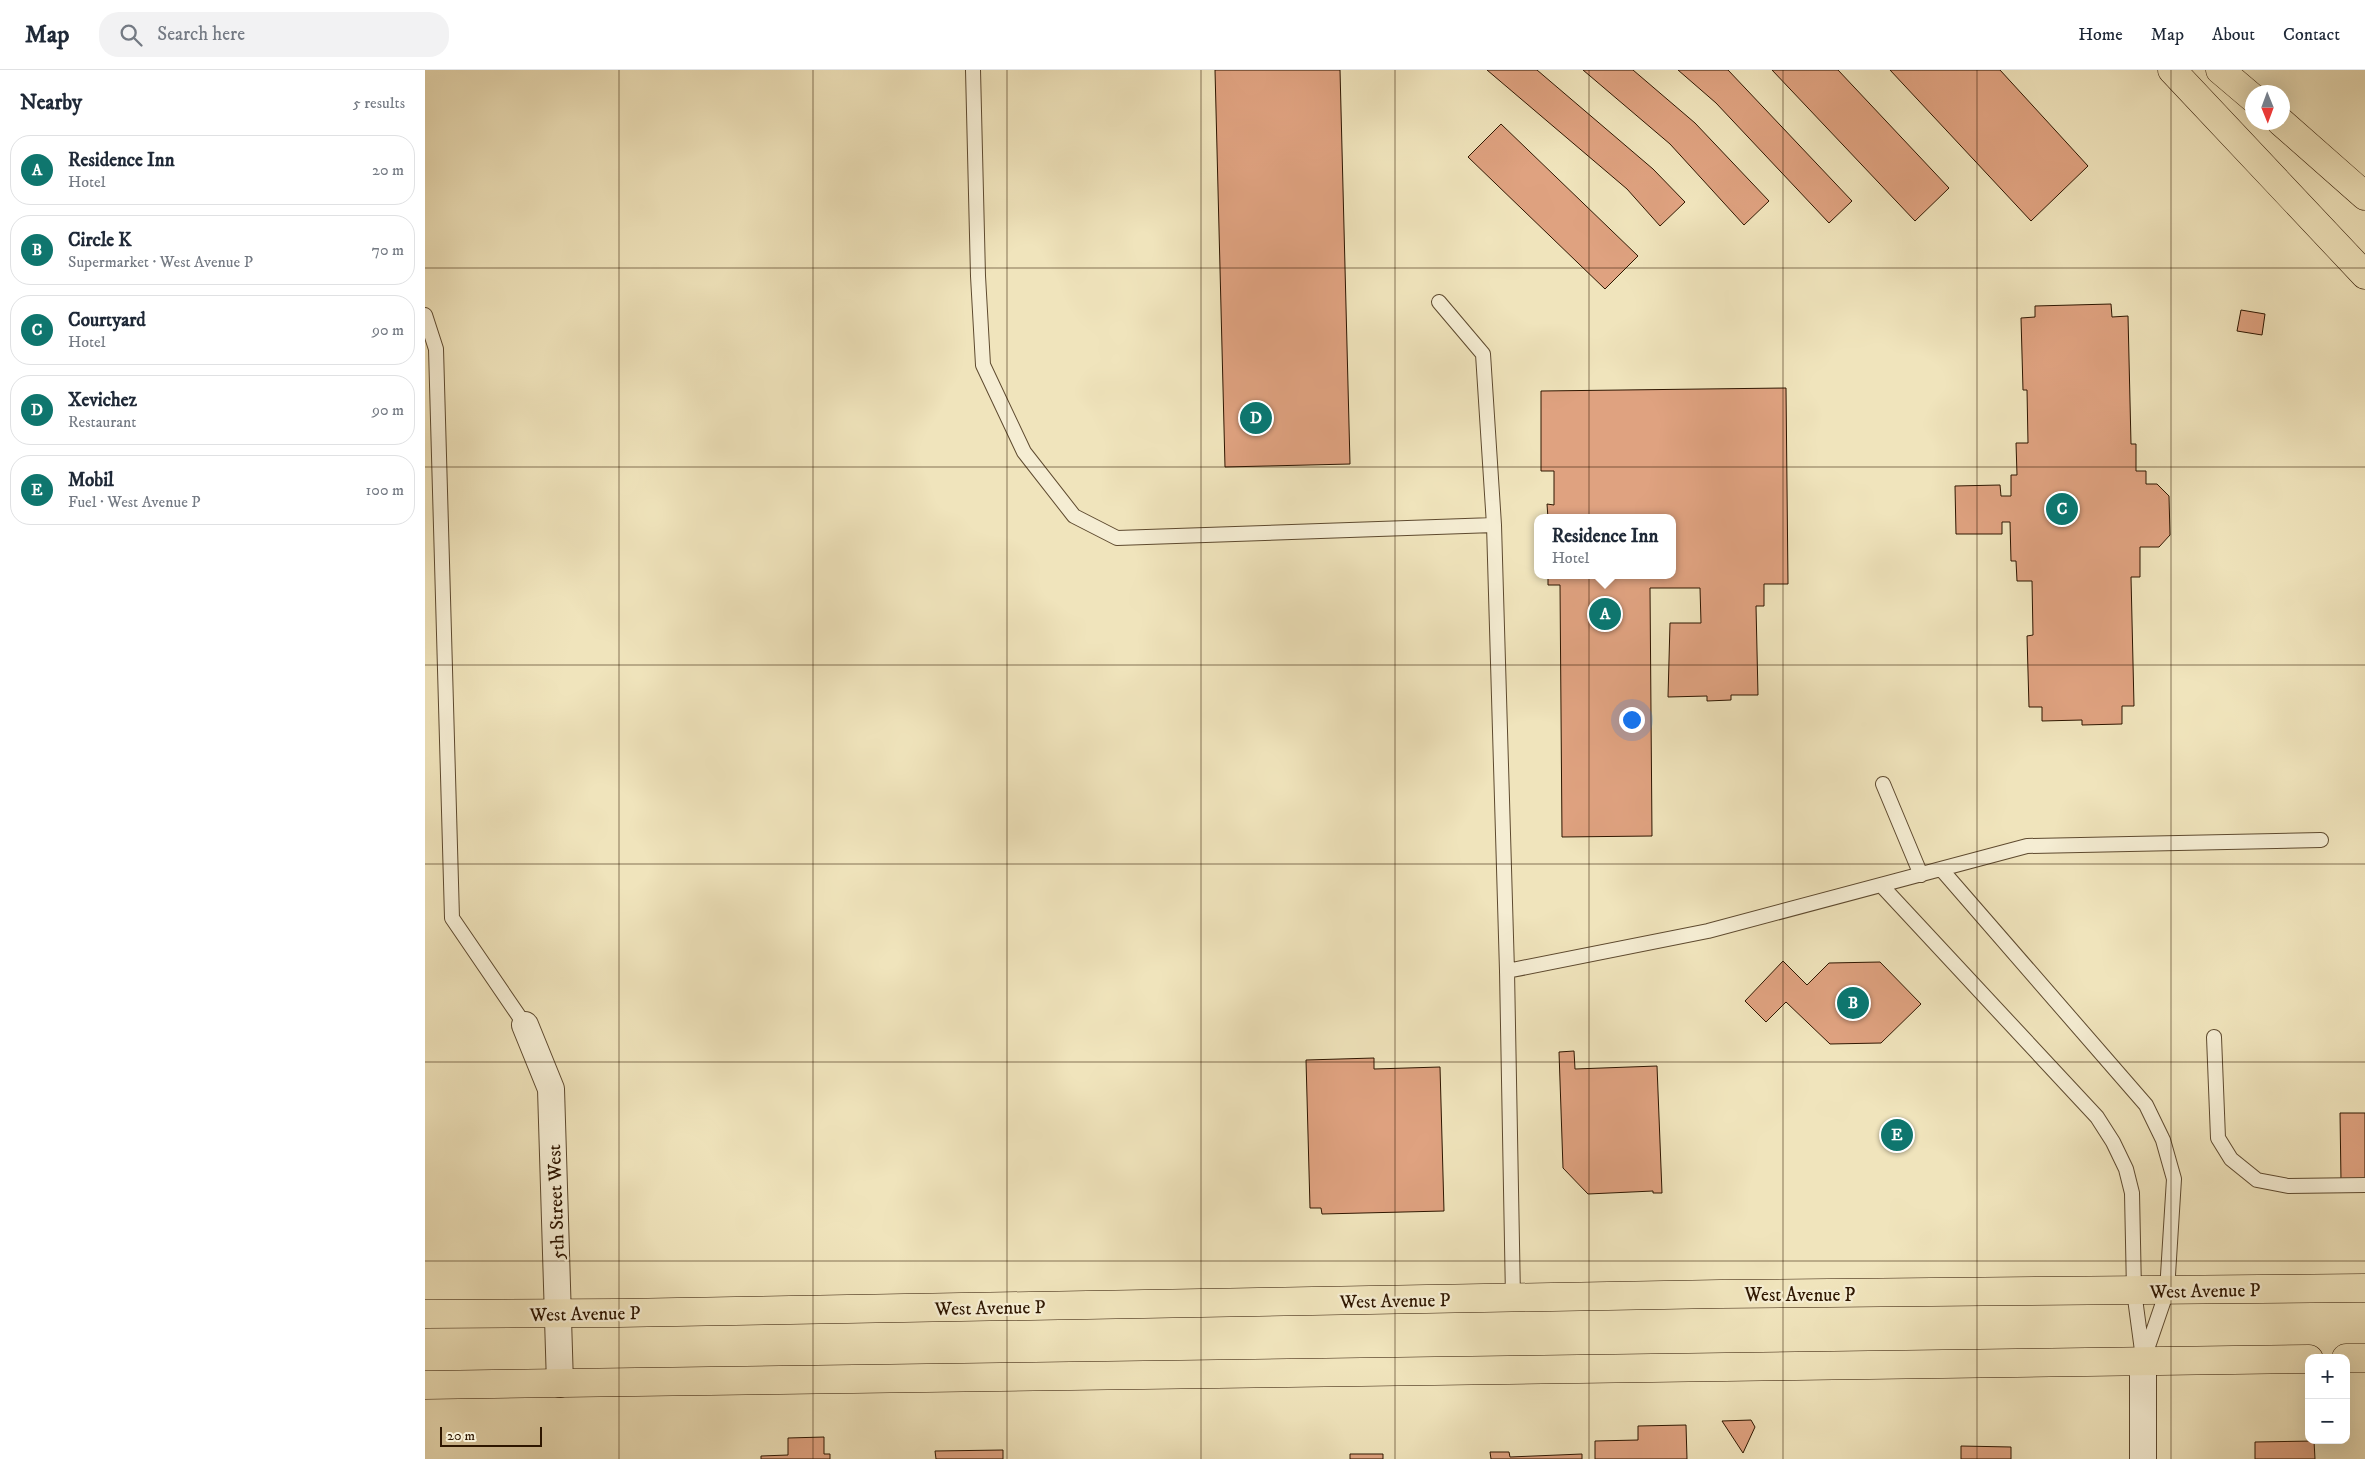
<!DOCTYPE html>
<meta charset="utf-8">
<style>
body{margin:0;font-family:"IM FELL DW Pica",serif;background:#f2f2f3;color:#1f2937}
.controls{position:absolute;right:15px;bottom:15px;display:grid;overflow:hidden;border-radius:10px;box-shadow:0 5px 20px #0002}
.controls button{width:45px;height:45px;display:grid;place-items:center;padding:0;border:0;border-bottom:1px solid #e0e1e3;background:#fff;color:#1f2937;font:25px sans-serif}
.compass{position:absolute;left:1820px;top:15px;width:45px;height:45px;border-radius:50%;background:#fff;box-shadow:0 5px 20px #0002;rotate:179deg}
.scale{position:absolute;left:15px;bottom:12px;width:102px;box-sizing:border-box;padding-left:5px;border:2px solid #2e1600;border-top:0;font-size:14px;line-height:18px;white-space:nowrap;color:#2e1600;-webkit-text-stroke:4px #f5edd3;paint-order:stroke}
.you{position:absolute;left:1206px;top:649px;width:18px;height:18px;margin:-12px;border:4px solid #fff;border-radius:50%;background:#1a73e8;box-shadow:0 0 0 8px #1a73e833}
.badge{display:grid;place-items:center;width:32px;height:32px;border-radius:50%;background:#0f766e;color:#fff;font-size:16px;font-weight:700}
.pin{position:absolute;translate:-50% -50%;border:2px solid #fff;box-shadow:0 1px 5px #0006}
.popup{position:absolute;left:1109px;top:444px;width:142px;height:65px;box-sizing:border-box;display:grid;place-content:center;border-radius:10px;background:#fff;filter:drop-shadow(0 1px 4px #0005);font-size:16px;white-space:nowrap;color:#747a83}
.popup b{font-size:19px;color:#1f2937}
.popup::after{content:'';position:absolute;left:50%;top:100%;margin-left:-10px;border:10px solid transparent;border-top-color:#fff}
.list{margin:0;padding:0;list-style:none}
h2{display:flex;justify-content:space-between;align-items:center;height:65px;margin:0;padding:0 20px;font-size:21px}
h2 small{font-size:16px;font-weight:400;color:#747a83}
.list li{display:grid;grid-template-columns:32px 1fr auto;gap:15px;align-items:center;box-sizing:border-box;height:70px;margin:0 10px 10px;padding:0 10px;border:1px solid #e0e1e3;border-radius:20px}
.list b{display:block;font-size:19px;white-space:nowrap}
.list p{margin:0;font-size:16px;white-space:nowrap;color:#747a83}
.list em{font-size:16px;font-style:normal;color:#747a83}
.icon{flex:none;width:28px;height:28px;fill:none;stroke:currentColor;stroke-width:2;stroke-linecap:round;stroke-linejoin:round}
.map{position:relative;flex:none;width:1940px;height:1389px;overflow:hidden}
header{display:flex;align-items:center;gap:30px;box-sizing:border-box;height:70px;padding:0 25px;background:#fff;border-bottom:1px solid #e0e1e3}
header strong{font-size:24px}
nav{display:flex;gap:28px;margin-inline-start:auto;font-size:18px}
.search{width:350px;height:45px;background:#f2f2f3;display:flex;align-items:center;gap:12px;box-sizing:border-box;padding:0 18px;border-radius:20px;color:#747a83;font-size:19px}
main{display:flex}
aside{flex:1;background:#fff}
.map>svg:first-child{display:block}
</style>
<header>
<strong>Map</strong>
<div class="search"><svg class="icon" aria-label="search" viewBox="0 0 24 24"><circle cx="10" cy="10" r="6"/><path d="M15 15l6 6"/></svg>Search here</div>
<nav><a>Home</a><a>Map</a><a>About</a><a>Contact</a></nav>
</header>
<main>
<aside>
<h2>Nearby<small>5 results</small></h2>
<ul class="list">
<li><span class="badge">A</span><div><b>Residence Inn</b><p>Hotel</p></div><em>20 m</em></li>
<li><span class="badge">B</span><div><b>Circle K</b><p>Supermarket · West Avenue P</p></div><em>70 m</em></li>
<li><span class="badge">C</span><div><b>Courtyard</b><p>Hotel</p></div><em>90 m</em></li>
<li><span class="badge">D</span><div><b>Xevichez</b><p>Restaurant</p></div><em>90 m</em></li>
<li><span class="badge">E</span><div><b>Mobil</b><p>Fuel · West Avenue P</p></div><em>100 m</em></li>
</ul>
</aside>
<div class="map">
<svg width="1940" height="1389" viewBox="0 0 1940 1389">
<rect width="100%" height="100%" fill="#f0e4bc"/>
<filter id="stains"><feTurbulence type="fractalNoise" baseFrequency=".004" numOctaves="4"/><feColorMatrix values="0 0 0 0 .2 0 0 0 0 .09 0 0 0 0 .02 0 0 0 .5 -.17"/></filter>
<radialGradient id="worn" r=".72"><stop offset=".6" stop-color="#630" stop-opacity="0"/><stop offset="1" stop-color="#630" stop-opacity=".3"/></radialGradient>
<path fill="#dfa280" stroke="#2e1600" d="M790,0H915L925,394L800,397Z
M1062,0H1112L1228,99L1260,132L1235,156L1202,119Z
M1158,0H1208L1270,53L1344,131L1319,155L1245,74Z
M1253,0H1303L1427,131L1404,153L1291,33Z
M1347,0H1413L1524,118L1490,151Z
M1465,0H1575L1663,96L1606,151Z
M1076,54L1213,186L1180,219L1043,87Z
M1686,234L1687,247L1703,246L1706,374H1711V401H1721V414H1732L1744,426L1745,465L1734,477H1715V507H1706L1709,636H1697V654L1657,655V650L1617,651V637H1604L1602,566L1608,565L1607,511H1592L1591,491H1586L1585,452H1577V464H1531L1530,416L1575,415L1576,426H1586V405H1592L1591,373H1603L1602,320H1598L1596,248L1610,247V236Z
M1816,240L1840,244L1837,265L1812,261Z
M1361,318L1363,514H1339V536H1331L1333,625H1306V630L1282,631V626L1243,627L1245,553H1276L1275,518H1225L1227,766L1137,767L1135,515H1123V505H1248V448H1123L1122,434L1129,435V401H1116V321Z
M1358,891L1382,915L1404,893L1455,892L1496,934L1456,973L1405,974L1361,932L1341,952L1320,931Z
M1149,981L1150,999L1232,996L1237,1123H1228V1121L1163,1124L1138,1098L1134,982Z
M949,988V999L1015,997L1019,1141L897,1144L896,1138H885L881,990Z
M1915,1043H1940V1110L1916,1111Z
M1326,1350L1330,1357L1318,1383L1297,1351Z
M1261,1355L1262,1389H1170V1371L1213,1370V1356Z
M399,1367V1384H405V1389H336V1386L363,1385V1368Z
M1889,1371L1890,1389H1830V1372Z
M1536,1376L1586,1377V1389H1536Z
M578,1380V1389H511L510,1381Z
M1065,1382H1084L1085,1387L1157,1384V1389H1066Z
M925,1384H958V1389H925Z"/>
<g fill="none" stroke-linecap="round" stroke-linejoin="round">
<defs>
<path id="service" d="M548,0L553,206L558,295L599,382L649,446L692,468L1069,455
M1014,232L1058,284L1069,455L1082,901L1088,1228
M0,245L11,279L27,848L100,955
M1458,714L1496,805
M1516,799L1721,1035L1738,1070L1749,1109L1742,1221L1718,1291
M1456,815L1672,1047L1688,1072L1701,1099L1707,1123L1709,1221L1718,1288
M1082,901L1283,861L1602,776L1896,770
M1789,967L1793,1068L1806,1089L1832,1110L1863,1116L1940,1115"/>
<path id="minor" d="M100,955L126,1019L135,1314
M1718,1389V1291"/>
<path id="primary" d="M0,1244L194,1243L1295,1224L1940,1218
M1921,1288H1940
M0,1315L1884,1289"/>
<path id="motorway" d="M1747,0L1940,205
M1795,0L1828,28
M1856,52L1940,126"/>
</defs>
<use href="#service" stroke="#5e4a2f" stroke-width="16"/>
<use href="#minor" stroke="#5e4a2f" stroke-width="28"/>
<use href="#primary" stroke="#2e1600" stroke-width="29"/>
<use href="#motorway" stroke="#2e1600" stroke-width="29"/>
<use href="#service" stroke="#f5edd3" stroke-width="14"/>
<use href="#minor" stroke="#f5edd3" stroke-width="26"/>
<use href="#primary" stroke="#f0e4bc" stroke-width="28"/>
<use href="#motorway" stroke="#f0e4bc" stroke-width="28"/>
</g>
<path fill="none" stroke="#2e1600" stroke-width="1" stroke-opacity="0.55" d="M194,0V1389M388,0V1389M582,0V1389M776,0V1389M970,0V1389M1164,0V1389M1358,0V1389M1552,0V1389M1746,0V1389M0,198H1940M0,397H1940M0,595H1940M0,794H1940M0,992H1940M0,1191H1940"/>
<g text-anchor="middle" stroke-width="4.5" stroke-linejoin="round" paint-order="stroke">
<g font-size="19" fill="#2e1600" stroke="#f5edd3">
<text transform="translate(130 1132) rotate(-92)" y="7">5th Street West</text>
<text transform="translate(1780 1220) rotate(-1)" y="7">West Avenue P</text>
<text x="1375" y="1231">West Avenue P</text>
<text transform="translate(970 1230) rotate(-1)" y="7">West Avenue P</text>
<text transform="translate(565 1237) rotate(-1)" y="7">West Avenue P</text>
<text transform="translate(160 1243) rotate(-1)" y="7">West Avenue P</text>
</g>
</g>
<rect width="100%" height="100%" filter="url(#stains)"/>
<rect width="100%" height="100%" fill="url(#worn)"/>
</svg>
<div class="controls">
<button>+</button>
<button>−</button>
</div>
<svg class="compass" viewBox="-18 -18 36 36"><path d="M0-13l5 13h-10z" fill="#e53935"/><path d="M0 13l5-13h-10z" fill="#747a83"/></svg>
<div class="scale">20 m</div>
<div class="you"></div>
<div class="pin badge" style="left:1180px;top:544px">A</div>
<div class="popup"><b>Residence Inn</b>Hotel</div>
<div class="pin badge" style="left:1428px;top:933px">B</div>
<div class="pin badge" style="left:1637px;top:439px">C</div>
<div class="pin badge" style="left:831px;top:348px">D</div>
<div class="pin badge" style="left:1472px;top:1065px">E</div>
</div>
</main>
